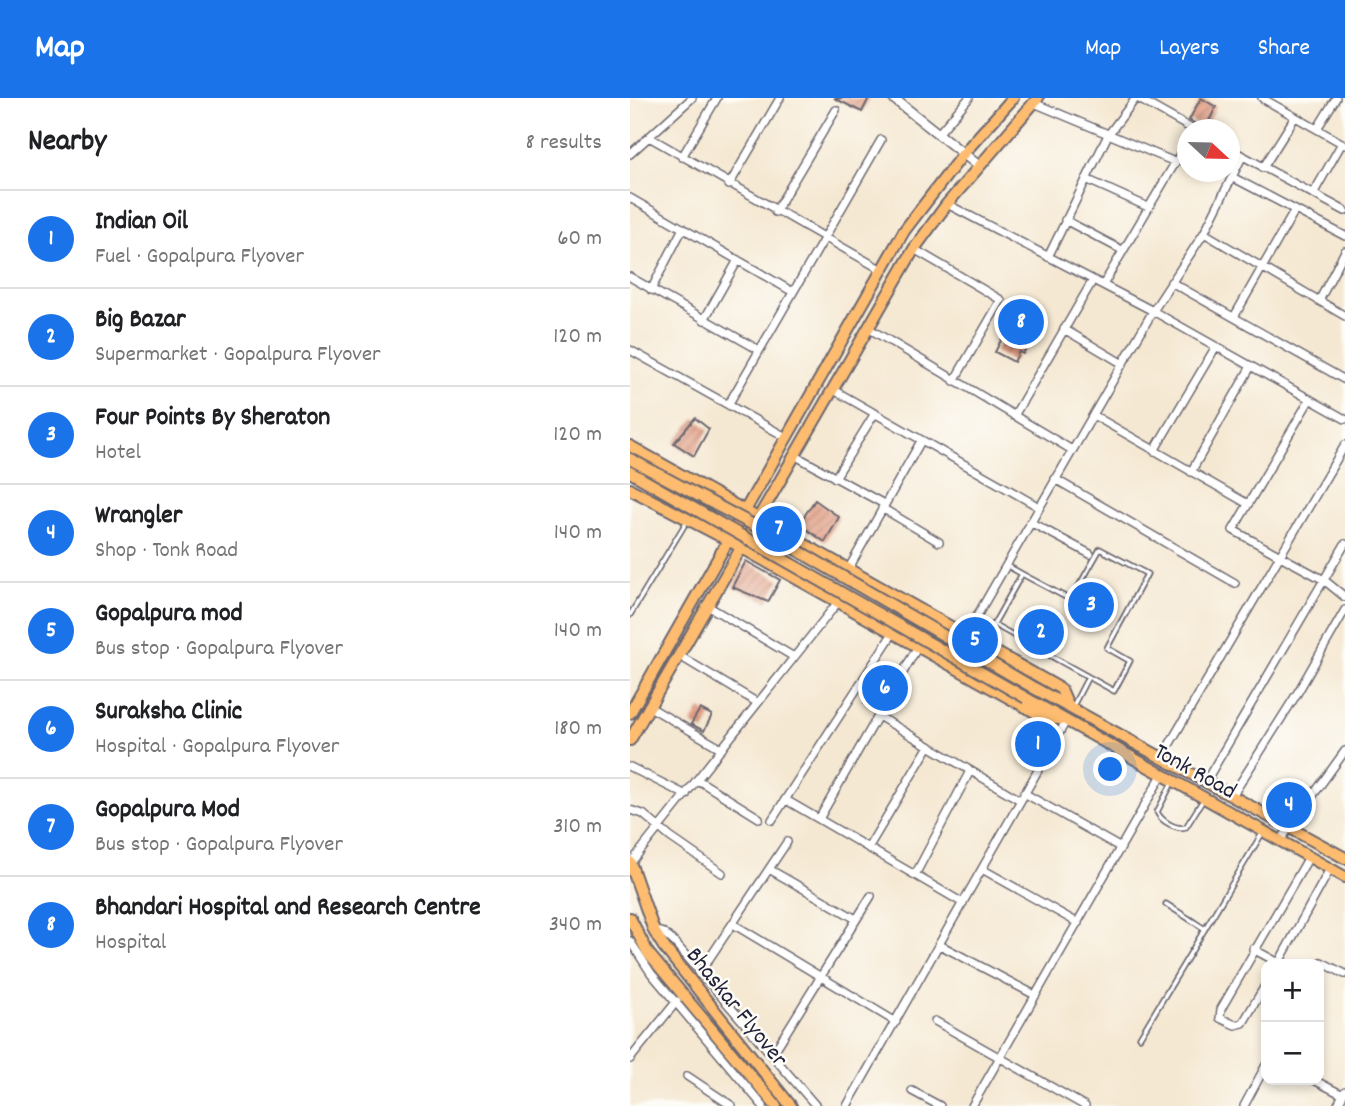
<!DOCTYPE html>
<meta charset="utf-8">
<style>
body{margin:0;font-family:Dekko,sans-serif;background:#f6f6f6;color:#202124}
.controls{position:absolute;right:21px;bottom:21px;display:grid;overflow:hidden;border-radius:14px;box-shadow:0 4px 10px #0003}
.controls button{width:63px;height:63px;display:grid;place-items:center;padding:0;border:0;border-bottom:2px solid #e0e0e0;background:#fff;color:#202124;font:35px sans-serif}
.compass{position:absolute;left:547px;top:21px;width:63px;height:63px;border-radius:50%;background:#fff;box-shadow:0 4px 10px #0003;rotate:112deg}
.you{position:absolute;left:481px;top:672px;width:24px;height:24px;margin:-18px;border:5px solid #fff;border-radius:50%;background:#1a73e8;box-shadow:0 0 0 10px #1a73e833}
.badge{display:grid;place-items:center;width:46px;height:46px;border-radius:50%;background:#1a73e8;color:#fff;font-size:23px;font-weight:700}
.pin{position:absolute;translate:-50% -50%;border:4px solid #fff;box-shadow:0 2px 7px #0006}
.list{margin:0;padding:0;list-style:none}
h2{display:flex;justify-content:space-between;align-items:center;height:91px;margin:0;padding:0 28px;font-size:30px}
h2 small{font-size:23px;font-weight:400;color:#757577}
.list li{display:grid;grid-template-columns:46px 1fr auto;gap:21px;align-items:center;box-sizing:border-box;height:98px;padding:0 28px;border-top:2px solid #e0e0e0}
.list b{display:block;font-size:26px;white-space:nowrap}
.list p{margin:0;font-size:23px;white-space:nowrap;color:#757577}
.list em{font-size:23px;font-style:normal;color:#757577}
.map{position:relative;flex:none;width:715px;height:1008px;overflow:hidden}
header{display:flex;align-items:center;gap:42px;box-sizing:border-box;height:98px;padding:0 35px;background:#1a73e8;color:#fff}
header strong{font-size:33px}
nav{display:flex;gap:38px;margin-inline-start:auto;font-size:24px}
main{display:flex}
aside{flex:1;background:#fff}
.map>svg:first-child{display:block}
</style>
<header>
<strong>Map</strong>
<nav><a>Map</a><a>Layers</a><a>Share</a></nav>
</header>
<main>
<aside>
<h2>Nearby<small>8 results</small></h2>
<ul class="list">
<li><span class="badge">1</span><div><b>Indian Oil</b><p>Fuel · Gopalpura Flyover</p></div><em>60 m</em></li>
<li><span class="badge">2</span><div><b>Big Bazar</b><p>Supermarket · Gopalpura Flyover</p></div><em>120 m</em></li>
<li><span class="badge">3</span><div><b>Four Points By Sheraton</b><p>Hotel</p></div><em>120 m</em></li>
<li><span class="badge">4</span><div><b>Wrangler</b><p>Shop · Tonk Road</p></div><em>140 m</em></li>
<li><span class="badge">5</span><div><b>Gopalpura mod</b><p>Bus stop · Gopalpura Flyover</p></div><em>140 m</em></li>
<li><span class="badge">6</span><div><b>Suraksha Clinic</b><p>Hospital · Gopalpura Flyover</p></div><em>180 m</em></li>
<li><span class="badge">7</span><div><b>Gopalpura Mod</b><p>Bus stop · Gopalpura Flyover</p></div><em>310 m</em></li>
<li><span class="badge">8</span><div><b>Bhandari Hospital and Research Centre</b><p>Hospital</p></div><em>340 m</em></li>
</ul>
</aside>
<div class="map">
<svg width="715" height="1008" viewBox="0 0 715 1008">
<defs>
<pattern id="building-hatch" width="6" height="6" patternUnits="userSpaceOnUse" patternTransform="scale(1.75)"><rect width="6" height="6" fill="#e29a7f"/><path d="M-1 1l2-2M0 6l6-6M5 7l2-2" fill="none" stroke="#b77d69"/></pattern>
</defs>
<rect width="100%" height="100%" fill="#fdfcf7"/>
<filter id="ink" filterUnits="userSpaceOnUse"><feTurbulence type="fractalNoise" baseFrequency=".0143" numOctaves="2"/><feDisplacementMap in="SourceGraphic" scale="14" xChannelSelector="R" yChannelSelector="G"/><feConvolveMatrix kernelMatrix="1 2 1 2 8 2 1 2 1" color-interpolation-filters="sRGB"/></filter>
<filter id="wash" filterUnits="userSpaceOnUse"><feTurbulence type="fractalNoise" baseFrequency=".00686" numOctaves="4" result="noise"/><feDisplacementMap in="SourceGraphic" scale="28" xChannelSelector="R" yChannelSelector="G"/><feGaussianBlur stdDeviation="1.57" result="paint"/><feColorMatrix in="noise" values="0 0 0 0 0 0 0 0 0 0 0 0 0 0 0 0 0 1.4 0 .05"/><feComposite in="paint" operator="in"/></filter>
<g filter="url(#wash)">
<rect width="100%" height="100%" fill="#f5e8d2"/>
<g id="blocks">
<path fill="url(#building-hatch)" d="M204,0H239L232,14Z
M571,0L586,9L575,31L559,22Z
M387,211L408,225L393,256L389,254L384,264L365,254Z
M65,320L79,331L64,358L44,345Z
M185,402L209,419L195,444L169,426Z
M116,463L150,482L138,504L102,489Z
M250,582L259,586L245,611L234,605Z
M70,611L82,617L74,633L61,626Z"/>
</g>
</g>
<g filter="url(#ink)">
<use href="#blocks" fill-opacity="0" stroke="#6c6770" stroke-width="2"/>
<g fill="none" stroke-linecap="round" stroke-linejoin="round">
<defs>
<path id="service" d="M376,467L392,476
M0,517L57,423
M353,545L392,476L441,502L470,451L517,476L477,550L500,563L484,593L363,526
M443,608L458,579
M542,685L527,714C531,723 546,732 556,729L573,702
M536,806L575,831
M510,939L633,734"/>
<path id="minor" d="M507,0L564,32
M632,0L715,47
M404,5L545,64
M687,31L706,0
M308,36L339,0
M19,39L252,172
M600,51L715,113
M0,56L62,0
M52,59L87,0
M633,70L665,19
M602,79L715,138
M456,81L518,109
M99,87L150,0
M683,96L712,45
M0,100L163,194
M317,106L523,213L715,321
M145,114L206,12
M435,122L492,152
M574,135L715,218
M284,151L371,202L324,283
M418,159L478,37L506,0
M0,179L129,252
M541,184L715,282
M473,187L558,43
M21,192L53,130
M689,203L715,153
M604,219L665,112
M74,222L108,162
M238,230L442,352
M434,231L493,266
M0,252L156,339
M202,291L409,409
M680,301L603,432L694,482L715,499
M98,307L251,42
M463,317L618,406
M384,318L463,182
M524,353L585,250
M164,357L254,406
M561,374L620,270
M205,380L245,315
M425,381L605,485
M252,410L309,444
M400,424L460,456
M219,470L291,343
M76,507L164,559
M336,537L523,213L574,135L612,59
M48,557L128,605
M18,608L92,651
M250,619L390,702
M532,659L715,347
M0,669L56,697
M68,682L129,720
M576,683L715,446
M394,695L491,750
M602,698L668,594L715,512
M156,702L333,805
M0,712L13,716L40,739L92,775
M189,721L287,550
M142,722L263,535
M650,743L715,653
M238,750L299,648
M0,766L208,504
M139,771L226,821
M352,771L448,825
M285,777L340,673
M103,826L266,924
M25,833L34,835L45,845L186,1008
M0,843L21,875L133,1008
M310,847L405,897
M623,851L649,865
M648,866L700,771
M689,867L691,864L715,876
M69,876L157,744
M636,886L613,925L605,927L590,920L591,911L679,759
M305,923L455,1008
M142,957L241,798
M0,961L47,903
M57,978L102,1008
M684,982L713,997
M282,993L310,1008
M217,1008L436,623
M342,1008L532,677
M614,1008L636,967
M707,1008L715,993"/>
<path id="tertiary" d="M263,0L349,68"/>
<path id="primary" d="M0,348L431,591L438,607
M0,391L96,441L417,621H432
M404,590L715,760
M396,600L715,779
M0,615L274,133L333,56L383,0
M0,642L284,151L317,106L408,0
M0,764L24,833L34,849L161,1008
M0,820L18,855L146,1008"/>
</defs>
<use href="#service" stroke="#6c6770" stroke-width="7"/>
<use href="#minor" stroke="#6c6770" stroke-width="10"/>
<use href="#tertiary" stroke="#6c6770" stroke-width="12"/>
<use href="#primary" stroke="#6c6770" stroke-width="14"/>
<use href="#service" stroke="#fff" stroke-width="3.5"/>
<use href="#minor" stroke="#fff" stroke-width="7"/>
<use href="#tertiary" stroke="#fff" stroke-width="9"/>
<use href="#primary" stroke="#fdbc70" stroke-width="10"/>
<defs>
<path id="primary-bridge" d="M0,361L131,431L404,590
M0,374L396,600"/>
</defs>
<use href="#primary-bridge" stroke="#6c6770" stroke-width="14" stroke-linecap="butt"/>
<use href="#primary-bridge" stroke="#fdbc70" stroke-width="10"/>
</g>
</g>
<g text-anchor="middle" stroke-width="5" stroke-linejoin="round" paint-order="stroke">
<g font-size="24" fill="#22223b" stroke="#fdfcf7">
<text transform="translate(566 672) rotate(29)" y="8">Tonk Road</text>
<text transform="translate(108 908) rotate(51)" y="8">Bhaskar Flyover</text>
</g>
</g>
</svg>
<div class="controls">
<button>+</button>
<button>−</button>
</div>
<svg class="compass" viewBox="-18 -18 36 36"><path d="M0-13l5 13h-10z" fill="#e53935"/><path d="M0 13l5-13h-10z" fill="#757577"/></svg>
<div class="you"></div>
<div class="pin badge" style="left:408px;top:646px">1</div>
<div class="pin badge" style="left:411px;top:534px">2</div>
<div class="pin badge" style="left:461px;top:507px">3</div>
<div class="pin badge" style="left:659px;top:707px">4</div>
<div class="pin badge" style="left:345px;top:542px">5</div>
<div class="pin badge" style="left:255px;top:590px">6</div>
<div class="pin badge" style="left:149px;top:431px">7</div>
<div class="pin badge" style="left:391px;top:224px">8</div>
</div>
</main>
